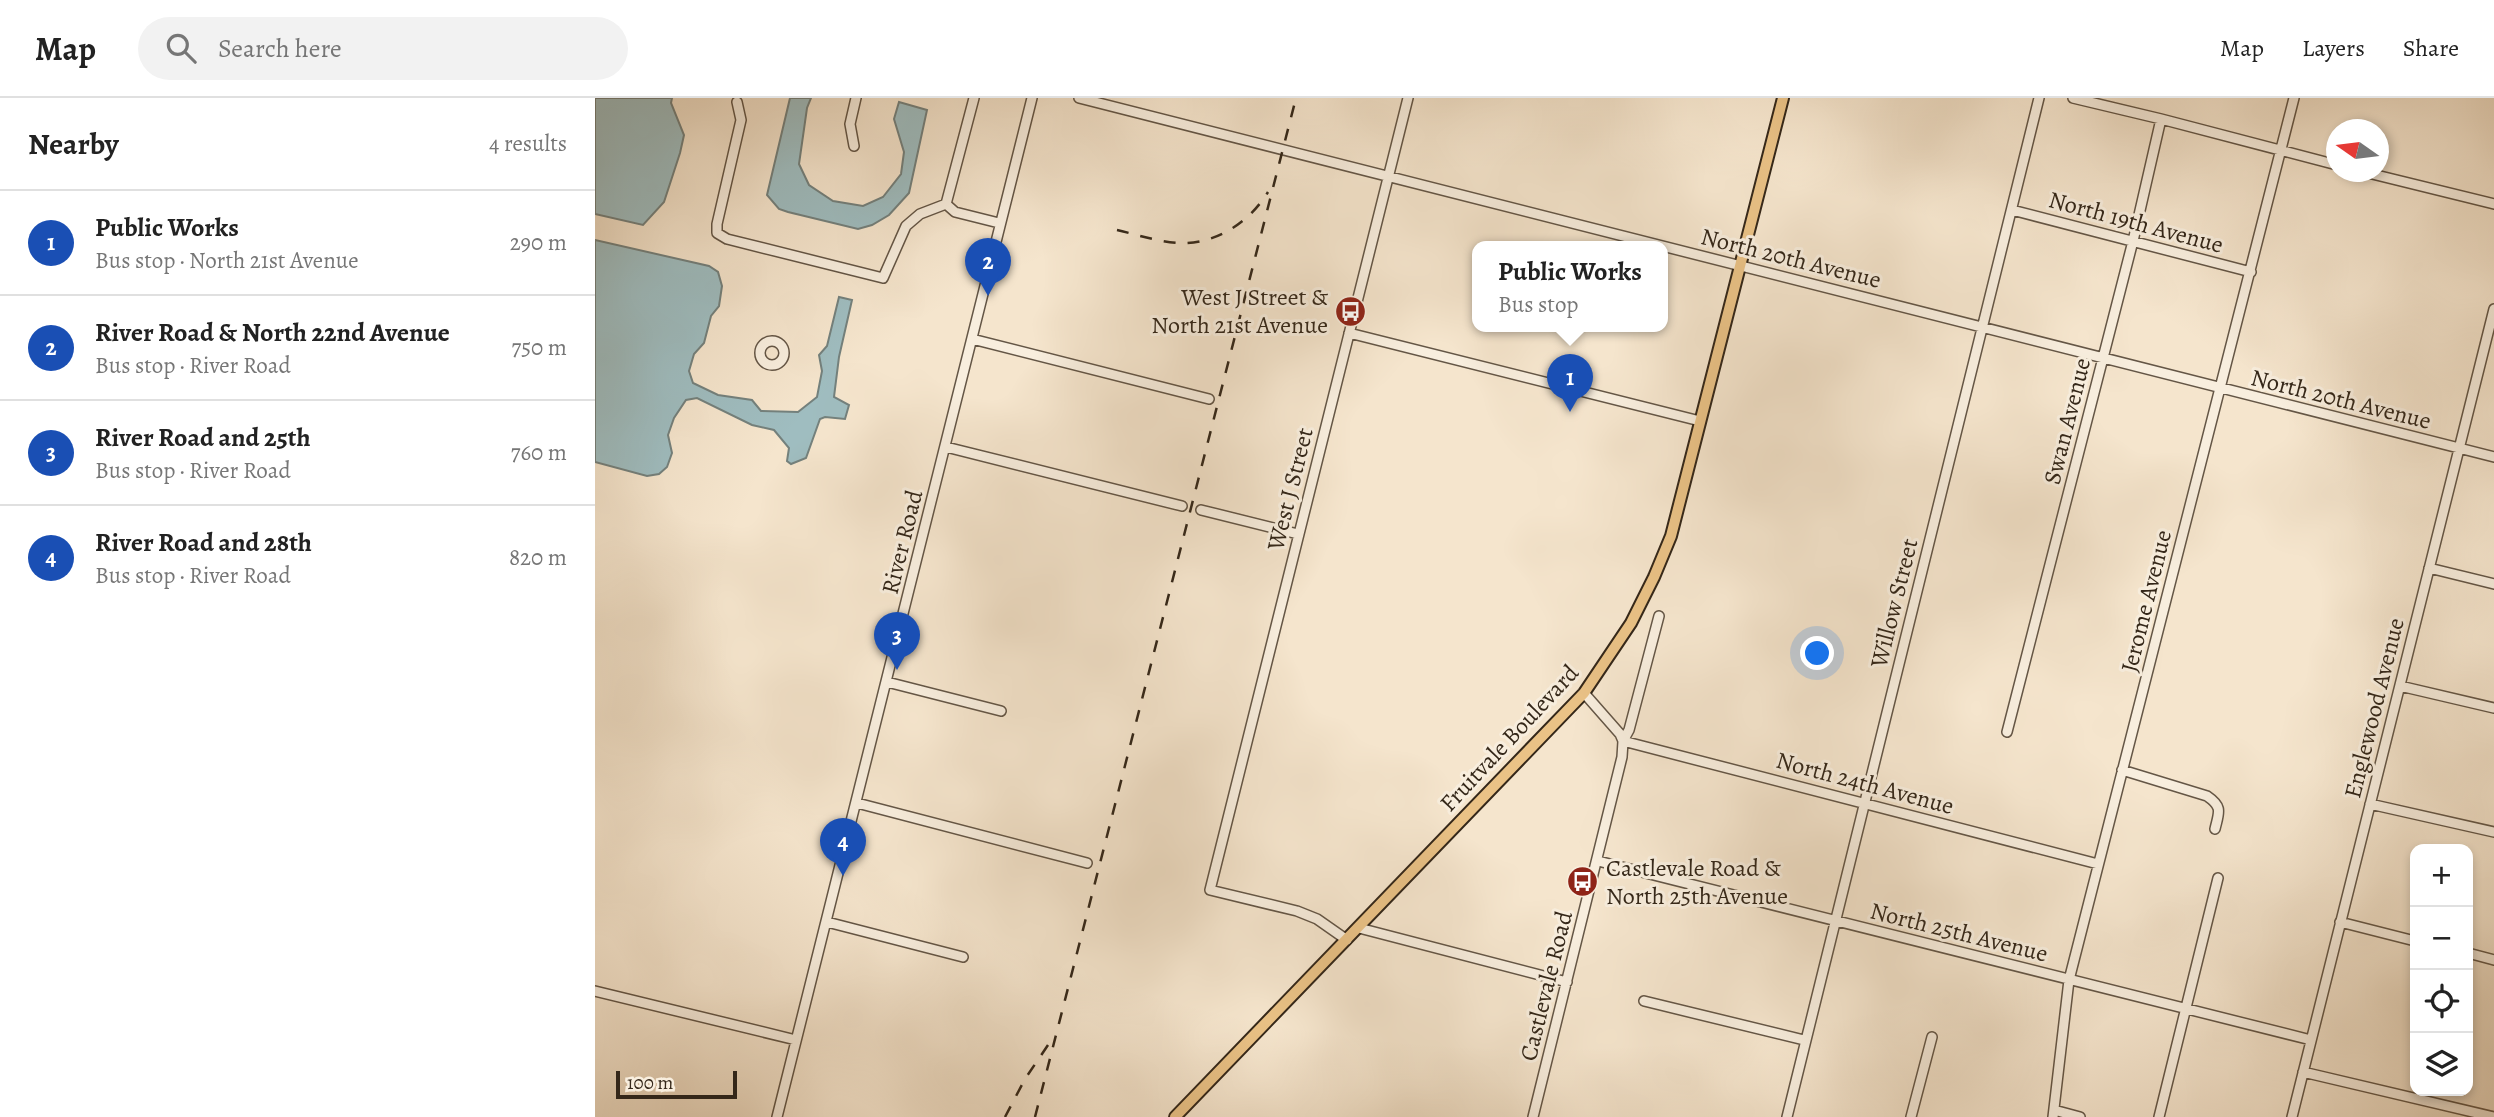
<!DOCTYPE html>
<meta charset="utf-8">
<style>
body{margin:0;font-family:Alegreya,serif;background:#f2f2f2;color:#222}
.controls{position:absolute;right:21px;bottom:21px;display:grid;overflow:hidden;border-radius:14px;box-shadow:0 4px 10px #0003}
.controls button{width:63px;height:63px;display:grid;place-items:center;padding:0;border:0;border-bottom:2px solid #e0e0e0;background:#fff;color:#222;font:35px sans-serif}
.compass{position:absolute;left:1731px;top:21px;width:63px;height:63px;border-radius:50%;background:#fff;box-shadow:0 4px 10px #0003;rotate:284deg}
.scale{position:absolute;left:21px;bottom:18px;width:121px;box-sizing:border-box;padding-left:7px;border:4px solid #342719;border-top:0;font-size:19px;line-height:24px;white-space:nowrap;color:#342719;-webkit-text-stroke:5px #f8eede;paint-order:stroke}
.you{position:absolute;left:1223px;top:556px;width:24px;height:24px;margin:-18px;border:5px solid #fff;border-radius:50%;background:#1a73e8;box-shadow:0 0 0 10px #1a73e833}
.badge{display:grid;place-items:center;width:46px;height:46px;border-radius:50%;background:#db2777;color:#fff;font-size:23px;font-weight:700}
.pin{position:absolute;translate:-50% -58px;filter:drop-shadow(0 2px 4px #0008)}
.pin::after{content:'';position:absolute;top:37px;width:24px;height:21px;background:inherit;clip-path:polygon(0 0,100% 0,50% 100%)}
.popup{position:absolute;left:877px;top:143px;width:196px;height:91px;box-sizing:border-box;display:grid;place-content:center;border-radius:14px;background:#fff;filter:drop-shadow(0 2px 5px #0005);font-size:23px;white-space:nowrap;color:#767676}
.popup b{font-size:26px;color:#222}
.popup::after{content:'';position:absolute;left:50%;top:100%;margin-left:-14px;border:14px solid transparent;border-top-color:#fff}
.list{margin:0;padding:0;list-style:none}
h2{display:flex;justify-content:space-between;align-items:center;height:91px;margin:0;padding:0 28px;font-size:30px}
h2 small{font-size:23px;font-weight:400;color:#767676}
.list li{display:grid;grid-template-columns:46px 1fr auto;gap:21px;align-items:center;box-sizing:border-box;height:105px;padding:0 28px;border-top:2px solid #e0e0e0}
.list b{display:block;font-size:26px;white-space:nowrap}
.list p{margin:0;font-size:23px;white-space:nowrap;color:#767676}
.list em{font-size:23px;font-style:normal;color:#767676}
.icon{flex:none;width:38px;height:38px;fill:none;stroke:currentColor;stroke-width:2;stroke-linecap:round;stroke-linejoin:round}
.map{position:relative;flex:none;width:1899px;height:1019px;overflow:hidden}
header{display:flex;align-items:center;gap:42px;box-sizing:border-box;height:98px;padding:0 35px;background:#fff;border-bottom:2px solid #e0e0e0}
header strong{font-size:33px}
nav{display:flex;gap:38px;margin-inline-start:auto;font-size:24px}
.search{width:490px;height:63px;background:#f2f2f2;display:flex;align-items:center;gap:18px;box-sizing:border-box;padding:0 24px;border-radius:38px;color:#767676;font-size:26px}
main{display:flex}
aside{flex:1;background:#fff}
.map>svg:first-child{display:block}
</style>
<header>
<strong>Map</strong>
<div class="search"><svg class="icon" aria-label="search" viewBox="0 0 24 24"><circle cx="10" cy="10" r="6"/><path d="M15 15l6 6"/></svg>Search here</div>
<nav><a>Map</a><a>Layers</a><a>Share</a></nav>
</header>
<main>
<aside>
<h2>Nearby<small>4 results</small></h2>
<ul class="list">
<li><span class="badge" style="background:#1a4fb4">1</span><div><b>Public Works</b><p>Bus stop · North 21st Avenue</p></div><em>290 m</em></li>
<li><span class="badge" style="background:#1a4fb4">2</span><div><b>River Road &amp; North 22nd Avenue</b><p>Bus stop · River Road</p></div><em>750 m</em></li>
<li><span class="badge" style="background:#1a4fb4">3</span><div><b>River Road and 25th</b><p>Bus stop · River Road</p></div><em>760 m</em></li>
<li><span class="badge" style="background:#1a4fb4">4</span><div><b>River Road and 28th</b><p>Bus stop · River Road</p></div><em>820 m</em></li>
</ul>
</aside>
<div class="map">
<svg width="1899" height="1019" viewBox="0 0 1899 1019">
<rect width="100%" height="100%" fill="#f5e5cd"/>
<filter id="stains"><feTurbulence type="fractalNoise" baseFrequency=".00286" numOctaves="4"/><feColorMatrix values="0 0 0 0 .2 0 0 0 0 .09 0 0 0 0 .02 0 0 0 .5 -.17"/></filter>
<radialGradient id="worn" r=".72"><stop offset=".6" stop-color="#630" stop-opacity="0"/><stop offset="1" stop-color="#630" stop-opacity=".3"/></radialGradient>
<path fill="#9fbdc0" stroke="#74817d" stroke-width="2" d="M0,0H77L76,5L89,37L85,55L69,104L48,127L0,116Z
M195,0H216L212,10L204,66L214,87L238,103L268,108L288,99L306,76L309,54L299,21L304,4L332,12L314,95L294,117L277,127L263,131L193,114L184,111L172,97Z
M0,142L114,168L123,174L127,188L124,208L116,218L109,245L99,256L94,273L98,285L123,297L157,302L166,313L203,314L222,299L227,273L224,257L232,248L244,199L257,202L244,259L239,299L254,307L250,321L230,319L225,321L211,360L196,366L192,363L194,350L179,332L157,327L102,300L91,302L79,320L73,337L77,355L72,369L64,376L52,378L0,364Z"/>
<g fill="none" stroke-linecap="round" stroke-linejoin="round">
<defs>
<path id="minor" d="M484,0L1899,359
M1478,0L1566,21L1742,67
M142,4L146,22L122,126V135L132,141L288,180L311,128L325,116L351,106L379,0
M259,48L255,26L261,0
M1769,74L1899,106
M351,106L360,114L404,125
M1417,112L1656,174
M754,235L1105,323
M377,241L614,301
M165 255a12 12 0 1 1 24 0a12 12 0 1 1-24 0Z
M351,349L587,408
M606,412L703,436
M1834,470L1899,486
M1064,518L1034,632L1028,643L1503,766
M292,584L406,613
M1805,588L1899,610
M1412,634L1538,143L1566,21
M1527,672L1612,698C1628,709 1624,714 1620,731
M262,705L492,765
M1775,706L1899,734
M1003,763L1716,942
M232,824L368,859
M1745,824L1820,843
M764,830L972,884
M752,842L722,821L702,813L615,792L813,0
M1873,855L1899,862
M0,893L201,942
M1049,903L1209,942
M1708,974L1899,1019
M1459,1012L1485,1019
M182,1019L437,0
M938,1019L1027,659L1028,643L1025,636L989,595
M1192,1019L1444,0
M1316,1019L1337,939
M1458,1019L1474,882L1699,0
M1564,1019L1623,780
M1697,1019L1899,211"/>
<path id="major" d="M580,1019L989,595L1036,525L1059,479L1076,438L1188,0"/>
</defs>
<use href="#minor" stroke="#645646" stroke-width="12"/>
<use href="#major" stroke="#342719" stroke-width="14"/>
<use href="#minor" stroke="#f8eede" stroke-width="9"/>
<use href="#major" stroke="#eac286" stroke-width="10"/>
<path stroke="#342719" stroke-width="2.5" stroke-dasharray="12 12" stroke-linecap="butt" d="M522,132C544,137 569,146 592,145C626,143 656,122 673,94
M410,1019L430,981L453,947
M440,1019L701,0"/>
</g>
<defs>
<symbol id="bus-disc" viewBox="-11 -11 22 22"><circle r="9.5" fill="#8f2418" stroke="#f8eede"/><path d="M-5-6H5V4H4V6H2V4H-2V6H-4V4H-5ZM-3.5-4V0h7V-4ZM-3.5 1.2v1.5H-2V1.2ZM2 1.2v1.5H3.5V1.2Z" fill="#fff"/></symbol>
</defs>
<g fill-rule="evenodd">
<use href="#bus-disc" x="738" y="196" width="35" height="35"/>
<use href="#bus-disc" x="970" y="766" width="35" height="35"/>
</g>
<g text-anchor="middle" stroke-width="6" stroke-linejoin="round" paint-order="stroke">
<g font-size="24" fill="#342719" stroke="#f8eede">
<text transform="translate(1541 124) rotate(15)" y="8">North 19th Avenue</text>
<text transform="translate(1196 160) rotate(14)" y="8">North 20th Avenue</text>
<text transform="translate(1746 301) rotate(14)" y="8">North 20th Avenue</text>
<text transform="translate(1472 323) rotate(-76)" y="8">Swan Avenue</text>
<text transform="translate(695 391) rotate(-76)" y="8">West J Street</text>
<text transform="translate(307 444) rotate(-76)" y="8">River Road</text>
<text transform="translate(1551 503) rotate(-76)" y="8">Jerome Avenue</text>
<text transform="translate(1299 505) rotate(-76)" y="8">Willow Street</text>
<text transform="translate(1779 610) rotate(-76)" y="8">Englewood Avenue</text>
<text transform="translate(914 640) rotate(-47)" y="8">Fruitvale Boulevard</text>
<text transform="translate(1270 685) rotate(15)" y="8">North 24th Avenue</text>
<text transform="translate(1364 834) rotate(14)" y="8">North 25th Avenue</text>
<text transform="translate(951 888) rotate(-76)" y="8">Castlevale Road</text>
</g>
<g font-size="24" fill="#342719" stroke="#f8eede" text-anchor="end">
<text x="733" y="207">West J Street &amp;<tspan x="733" dy="28">North 21st Avenue</tspan></text>
<text x="1011" y="778" text-anchor="start">Castlevale Road &amp;<tspan x="1011" dy="28">North 25th Avenue</tspan></text>
</g>
</g>
<rect width="100%" height="100%" filter="url(#stains)"/>
<rect width="100%" height="100%" fill="url(#worn)"/>
</svg>
<div class="controls">
<button>+</button>
<button>−</button>
<button><svg class="icon" aria-label="locate" viewBox="0 0 24 24"><circle cx="12" cy="12" r="6"/><path d="M12 2v4M12 18v4M2 12h4M18 12h4"/></svg></button>
<button><svg class="icon" aria-label="layers" viewBox="0 0 24 24"><path d="M12 4l9 5-9 5-9-5zM3 14l9 5 9-5"/></svg></button>
</div>
<svg class="compass" viewBox="-18 -18 36 36"><path d="M0-13l5 13h-10z" fill="#e53935"/><path d="M0 13l5-13h-10z" fill="#767676"/></svg>
<div class="scale">100 m</div>
<div class="you"></div>
<div class="pin badge" style="left:975px;top:314px;background:#1a4fb4">1</div>
<div class="popup"><b>Public Works</b>Bus stop</div>
<div class="pin badge" style="left:393px;top:198px;background:#1a4fb4">2</div>
<div class="pin badge" style="left:302px;top:572px;background:#1a4fb4">3</div>
<div class="pin badge" style="left:248px;top:778px;background:#1a4fb4">4</div>
</div>
</main>
